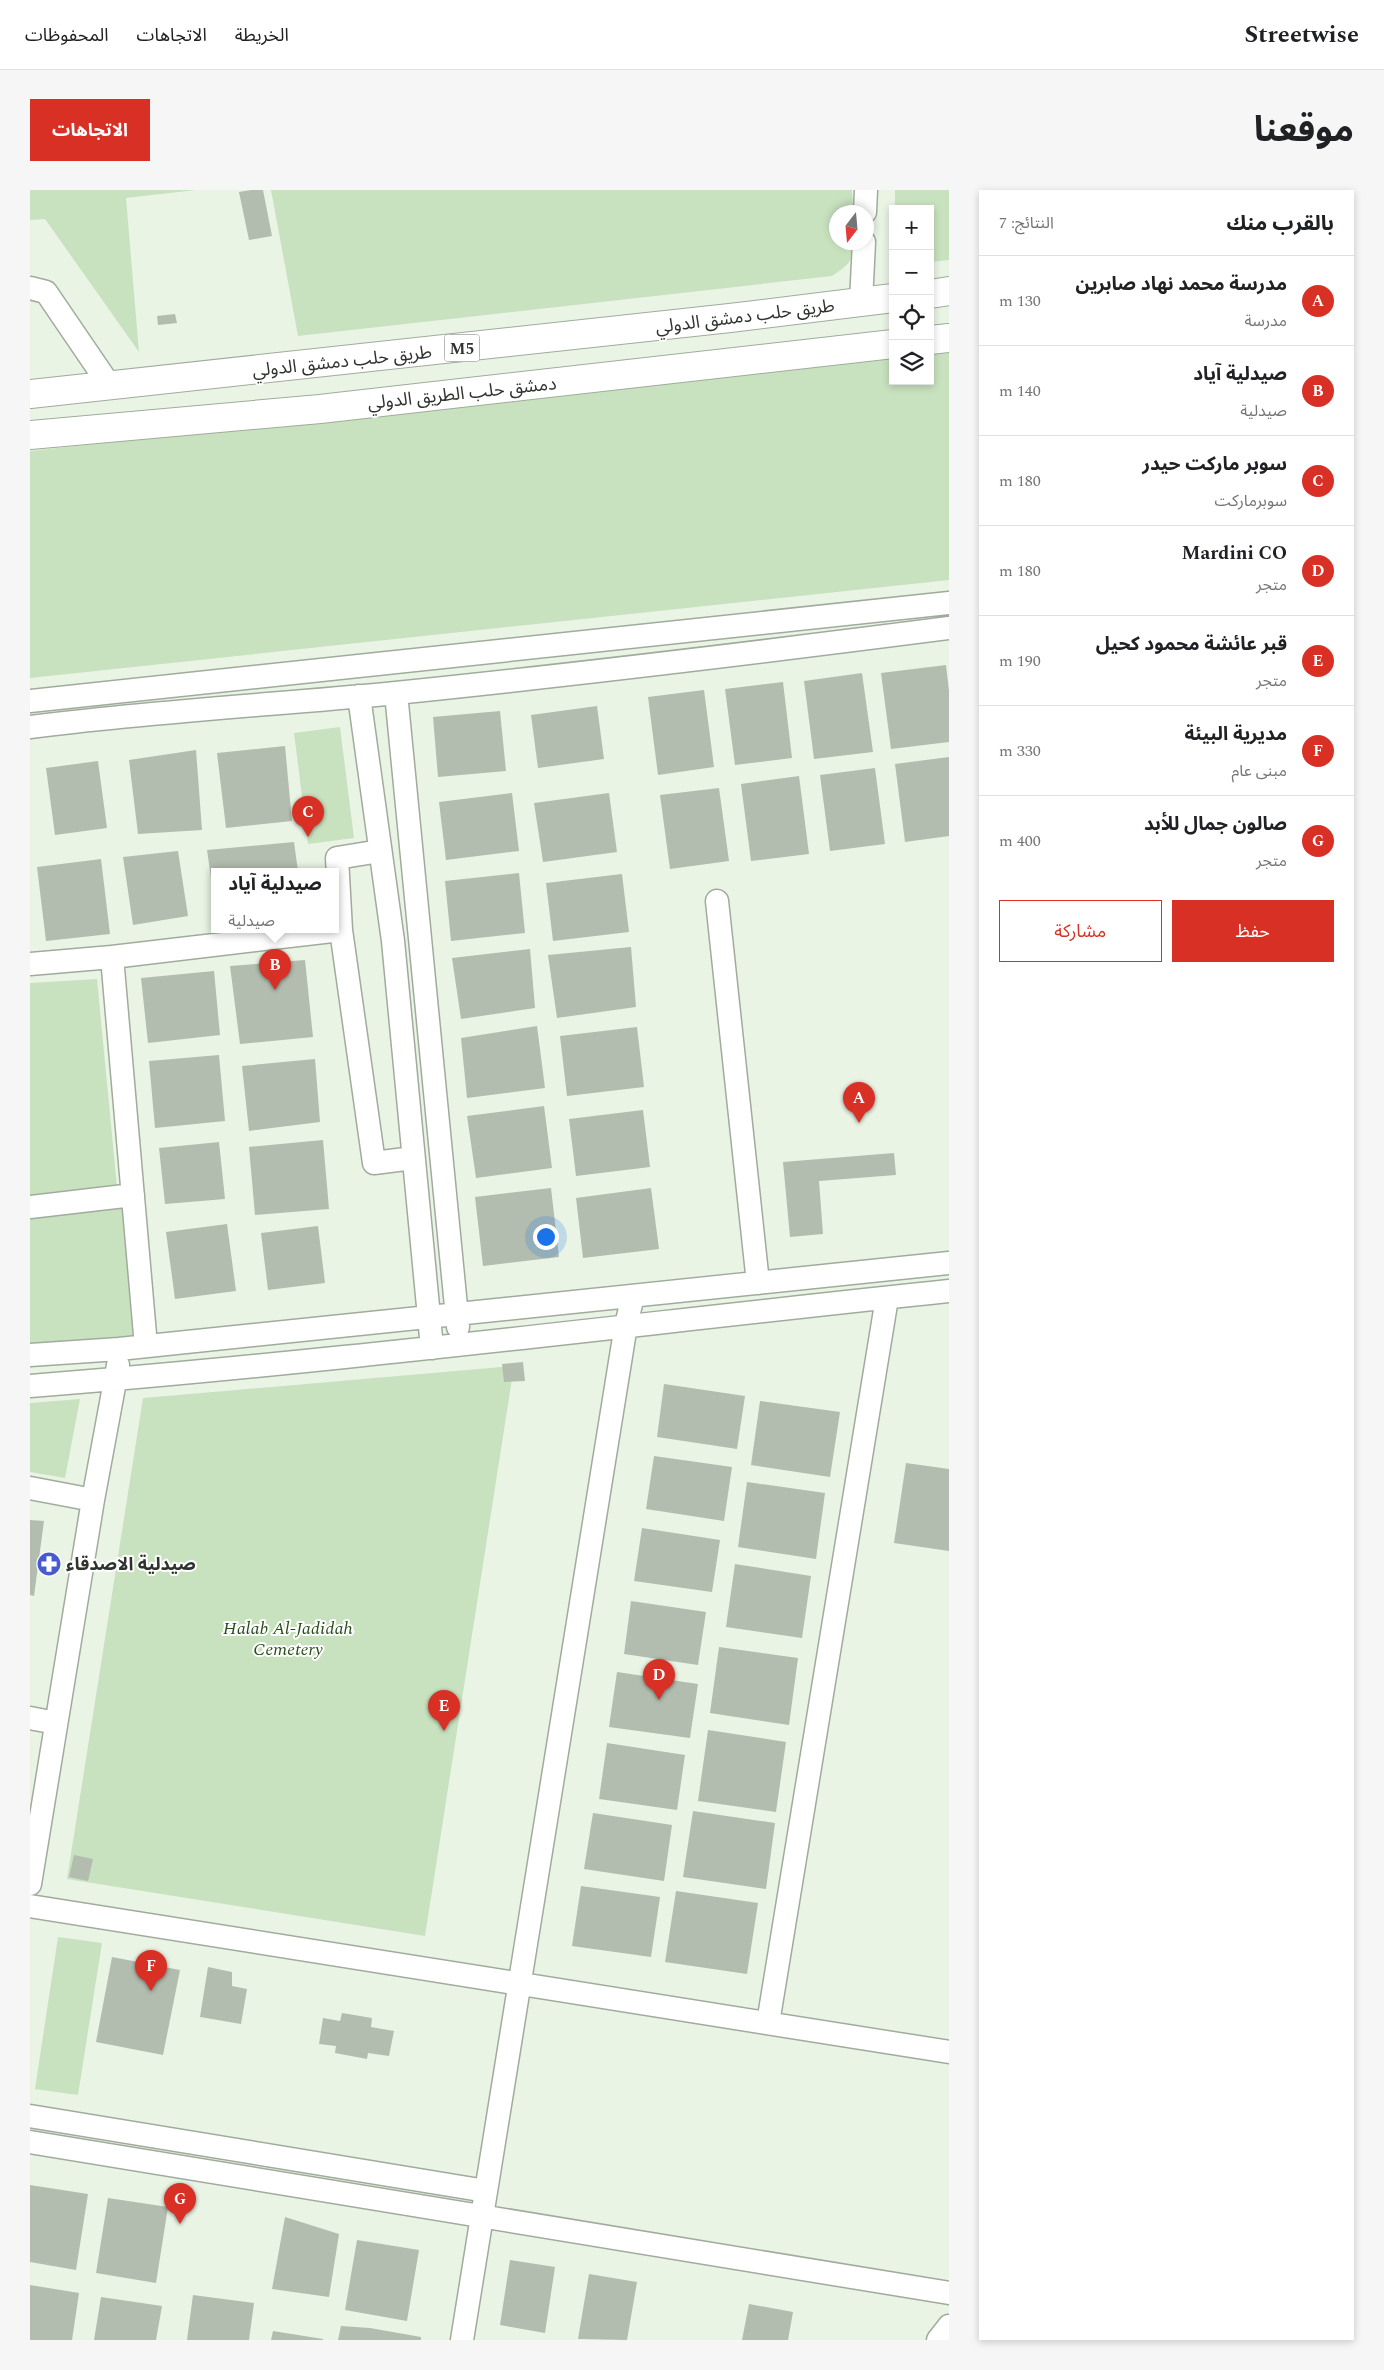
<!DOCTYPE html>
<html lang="ar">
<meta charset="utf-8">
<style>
body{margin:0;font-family:Spectral,"Noto Sans Arabic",serif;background:#f6f6f6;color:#202124;direction:rtl}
.controls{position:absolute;right:15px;top:15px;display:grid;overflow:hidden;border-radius:0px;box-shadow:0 2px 8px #0003}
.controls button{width:45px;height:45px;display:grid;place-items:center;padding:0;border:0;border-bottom:1px solid #e0e0e0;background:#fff;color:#202124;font:25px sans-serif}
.compass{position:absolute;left:799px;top:15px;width:45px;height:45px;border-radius:50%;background:#fff;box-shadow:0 2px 8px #0003;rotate:196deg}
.you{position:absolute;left:515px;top:1046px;width:18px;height:18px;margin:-12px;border:4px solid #fff;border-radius:50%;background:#1a73e8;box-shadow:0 0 0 8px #1a73e833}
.badge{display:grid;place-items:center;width:32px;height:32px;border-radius:50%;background:#d93025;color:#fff;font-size:16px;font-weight:700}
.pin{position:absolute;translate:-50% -41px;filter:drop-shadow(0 1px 2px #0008)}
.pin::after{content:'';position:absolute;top:26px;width:18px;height:15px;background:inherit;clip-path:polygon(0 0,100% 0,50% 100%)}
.popup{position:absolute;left:181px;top:678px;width:128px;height:65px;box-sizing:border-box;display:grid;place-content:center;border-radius:0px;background:#fff;filter:drop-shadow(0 1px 4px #0005);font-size:16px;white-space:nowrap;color:#757577}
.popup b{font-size:19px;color:#202124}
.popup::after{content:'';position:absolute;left:50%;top:100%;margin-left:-10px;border:10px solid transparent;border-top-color:#fff}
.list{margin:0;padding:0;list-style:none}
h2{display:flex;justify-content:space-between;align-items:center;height:65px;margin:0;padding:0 20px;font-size:21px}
h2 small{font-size:16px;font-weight:400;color:#757577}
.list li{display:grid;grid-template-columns:32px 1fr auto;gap:15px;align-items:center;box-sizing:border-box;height:90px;padding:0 20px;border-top:1px solid #e0e0e0}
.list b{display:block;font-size:19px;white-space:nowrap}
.list p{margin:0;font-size:16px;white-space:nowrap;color:#757577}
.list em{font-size:16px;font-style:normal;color:#757577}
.actions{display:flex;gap:10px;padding:15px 20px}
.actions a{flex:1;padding:11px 0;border:1px solid #d93025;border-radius:0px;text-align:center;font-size:18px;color:#d93025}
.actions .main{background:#d93025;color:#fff}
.icon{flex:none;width:28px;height:28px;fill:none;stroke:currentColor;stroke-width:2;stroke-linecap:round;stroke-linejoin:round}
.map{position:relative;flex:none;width:919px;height:2150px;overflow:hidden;direction:ltr;border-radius:0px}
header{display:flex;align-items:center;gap:30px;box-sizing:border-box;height:70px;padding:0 25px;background:#fff;border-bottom:1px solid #e0e0e0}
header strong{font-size:24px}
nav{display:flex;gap:28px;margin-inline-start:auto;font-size:18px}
.intro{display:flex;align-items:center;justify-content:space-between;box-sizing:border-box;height:120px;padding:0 30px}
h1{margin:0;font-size:35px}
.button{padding:12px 22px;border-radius:0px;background:#d93025;color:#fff;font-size:18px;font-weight:700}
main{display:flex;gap:30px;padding:0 30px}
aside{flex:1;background:#fff;border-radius:0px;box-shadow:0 2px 8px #0003}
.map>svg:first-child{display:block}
</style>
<header>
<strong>Streetwise</strong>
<nav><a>الخريطة</a><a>الاتجاهات</a><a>المحفوظات</a></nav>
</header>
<div class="intro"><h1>موقعنا</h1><a class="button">الاتجاهات</a></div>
<main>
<aside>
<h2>بالقرب منك<small>النتائج: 7</small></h2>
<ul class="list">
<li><span class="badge">A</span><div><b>مدرسة محمد نهاد صابرين</b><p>مدرسة</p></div><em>130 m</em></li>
<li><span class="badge">B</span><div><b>صيدلية آياد</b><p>صيدلية</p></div><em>140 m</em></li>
<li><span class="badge">C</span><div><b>سوبر ماركت حيدر</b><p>سوبرماركت</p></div><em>180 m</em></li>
<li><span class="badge">D</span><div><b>Mardini CO</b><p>متجر</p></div><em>180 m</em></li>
<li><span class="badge">E</span><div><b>قبر عائشة محمود كحيل</b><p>متجر</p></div><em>190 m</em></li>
<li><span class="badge">F</span><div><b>مديرية البيئة</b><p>مبنى عام</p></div><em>330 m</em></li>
<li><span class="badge">G</span><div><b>صالون جمال للأبد</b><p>متجر</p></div><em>400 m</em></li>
</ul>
<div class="actions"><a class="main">حفظ</a><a>مشاركة</a></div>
</aside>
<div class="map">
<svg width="919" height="2150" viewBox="0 0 919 2150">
<rect width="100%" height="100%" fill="#e9f4e5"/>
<path fill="#c8e2bf" d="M0,0H166L96,8L109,162L15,29L0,30Z
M241,0H822L823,22H806V52L824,53C824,71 817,76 802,86L268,146Z
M865,0H919V70L900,72V19H865Z
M919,161V390L0,488V261L863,167V191H900V163Z
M310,537L324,648L278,654L264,543Z
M67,789L87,997L0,1007V793Z
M92,1017L106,1146L0,1157V1027Z
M484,1176L395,1746L37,1689L113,1208Z
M50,1209L35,1288L0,1282V1213Z
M28,1747L72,1753L48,1905L5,1899Z"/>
<path fill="#b2bdaf" d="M221,0H233L242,46L219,50L209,2Z
M145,124L147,133L128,135L127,126Z
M916,475L919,501V552L861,559L851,483Z
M832,483L843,562L784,569L774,491Z
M753,492L762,568L705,575L695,499Z
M674,500L684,577L628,585L618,507Z
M567,516L574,569L508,578L501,525Z
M470,521L476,581L408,587L403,527Z
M255,556L262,631L196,638L187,563Z
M166,560L172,640L108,644L99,570Z
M919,567V646L875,652L865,574Z
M68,571L77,638L25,645L16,578Z
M845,578L855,654L800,661L790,585Z
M769,586L779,664L721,671L711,594Z
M689,598L699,671L640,679L630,605Z
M482,603L489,661L416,670L409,612Z
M579,603L587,662L513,672L504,613Z
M264,652L268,681H185L184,709L177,660Z
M148,661L158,726L103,735L93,667Z
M71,669L80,744L16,751L7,677Z
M489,683L495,743L421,751L415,691Z
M592,684L599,742L523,751L516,693Z
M601,757L606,817L527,828L518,765Z
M500,759L505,818L431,829L422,768Z
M275,770L283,847L210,854L200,776Z
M184,781L190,845L118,853L111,788Z
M507,836L515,898L437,908L431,848Z
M607,837L614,897L537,906L530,846Z
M189,865L195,931L125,938L119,871Z
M285,869L290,932L219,941L212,876Z
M514,916L522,978L446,988L437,926Z
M613,920L620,977L546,986L539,929Z
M293,950L299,1019L225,1025L219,957Z
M189,952L195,1009L135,1014L129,958Z
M864,963L866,985L789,991L793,1044L760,1047L753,972Z
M521,998L529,1067L453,1076L445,1007Z
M621,998L629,1059L553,1068L546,1008Z
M197,1034L206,1101L145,1109L136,1042Z
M288,1036L295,1093L238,1100L231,1043Z
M493,1172L495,1191L474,1192L472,1174Z
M634,1194L715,1206L707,1259L627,1247Z
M730,1211L810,1222L800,1287L721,1275Z
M624,1266L702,1277L694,1331L616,1319Z
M876,1273L919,1279V1361L864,1353Z
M717,1292L795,1303L786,1369L708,1357Z
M0,1330L14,1331L4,1406L0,1405Z
M612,1338L690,1350L682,1402L604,1391Z
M705,1374L781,1386L772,1448L696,1437Z
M601,1411L676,1422L668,1475L594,1464Z
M689,1457L768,1468L759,1535L680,1523Z
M587,1482L668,1494L660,1548L579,1537Z
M678,1540L756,1552L746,1622L668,1611Z
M577,1553L655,1565L647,1620L569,1609Z
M663,1621L745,1633L736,1699L653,1687Z
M563,1623L642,1635L634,1691L554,1679Z
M44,1665L63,1669L58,1691L39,1687Z
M551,1696L630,1707L621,1767L542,1756Z
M646,1701L728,1713L717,1784L635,1772Z
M82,1767L150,1780L133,1865L66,1852Z
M178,1777L202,1782V1796L217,1799L211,1834L170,1827Z
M312,1823L342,1828L341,1837L364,1841L359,1866L338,1863L337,1869L305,1863L306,1856L289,1854L293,1828L310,1831Z
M0,1995L58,2004L46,2080L0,2072Z
M78,2008L138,2017L126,2093L66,2083Z
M255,2027L309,2044L299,2107L242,2099Z
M327,2050L389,2060L377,2131L315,2120Z
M480,2070L525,2077L515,2143L470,2135Z
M559,2084L607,2092L597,2150L548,2149Z
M0,2095L49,2103L42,2150H0Z
M163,2105L224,2113L219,2150H157Z
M71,2107L132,2116L126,2150H64Z
M719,2114L763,2122L758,2150H712Z
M311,2136L340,2138L391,2147V2150H308Z
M243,2141L293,2149V2150H241Z"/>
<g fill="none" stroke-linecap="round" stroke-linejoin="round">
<defs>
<path id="minor" d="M835,22L836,0
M0,98L16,102L80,196
M831,112L834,52
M366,503L428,1137
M329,506L363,751L402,1158
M0,511L919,413
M0,537C118,522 237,515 356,504C544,485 732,462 919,438
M687,711L728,1093
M311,740L344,973L383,968
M82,767L311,740L307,668L350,661
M0,774L82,767L116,1156
M0,1017L103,1005
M0,1165L89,1159L919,1073
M0,1196C307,1172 613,1133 919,1101
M0,1298L63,1310
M0,1528L26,1533
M0,1694L63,1310L88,1175
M0,1716L919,1862
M738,1833L857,1108
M0,1926L456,2001
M0,1952L919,2103
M432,2150L596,1135L603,1106
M908,2150L919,2136"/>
<path id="highway" d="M900,104L919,101
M900,150L919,148
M0,204L700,128L863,108
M0,245L290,219L863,154"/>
</defs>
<use href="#minor" stroke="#a1ab9d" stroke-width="25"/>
<use href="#highway" stroke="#a1ab9d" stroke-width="30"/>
<use href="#minor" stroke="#fff" stroke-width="22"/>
<use href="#highway" stroke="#fff" stroke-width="28"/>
</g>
<defs>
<symbol id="pharmacy-disc" viewBox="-11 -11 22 22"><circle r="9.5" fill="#465bcf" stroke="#fff"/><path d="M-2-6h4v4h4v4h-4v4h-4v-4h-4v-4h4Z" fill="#fff"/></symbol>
</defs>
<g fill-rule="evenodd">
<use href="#pharmacy-disc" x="5" y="1360" width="28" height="28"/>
</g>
<g text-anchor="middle" stroke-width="4" stroke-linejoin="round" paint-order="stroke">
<rect fill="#fff" stroke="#6d706d" stroke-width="1" x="414.5" y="144.5" width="35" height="27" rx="4"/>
<g font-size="16" font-weight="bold" fill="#2f332e">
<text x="432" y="164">M5</text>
</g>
<g font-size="18" fill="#2f332e" stroke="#fff">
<text transform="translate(715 126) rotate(-7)" y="6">طريق حلب دمشق الدولي</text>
<text transform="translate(312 171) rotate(-6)" y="6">طريق حلب دمشق الدولي</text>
<text transform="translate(432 203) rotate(-6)" y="6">دمشق حلب الطريق الدولي</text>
</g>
<g font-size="18" font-weight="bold" fill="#2f332e" stroke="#fff" text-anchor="start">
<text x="36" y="1380">صيدلية الاصدقاء</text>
</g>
<g font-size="18" font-style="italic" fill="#284d18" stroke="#fff">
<text x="258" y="1444">Halab Al-Jadidah<tspan x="258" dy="21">Cemetery</tspan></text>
</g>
</g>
</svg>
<div class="controls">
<button>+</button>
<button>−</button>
<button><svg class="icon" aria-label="locate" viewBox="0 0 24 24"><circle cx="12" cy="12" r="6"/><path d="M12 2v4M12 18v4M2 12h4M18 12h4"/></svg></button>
<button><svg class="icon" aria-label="layers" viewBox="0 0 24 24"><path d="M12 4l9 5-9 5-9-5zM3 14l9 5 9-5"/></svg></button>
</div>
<svg class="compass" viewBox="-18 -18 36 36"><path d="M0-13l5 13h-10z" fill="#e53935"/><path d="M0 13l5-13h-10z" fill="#757577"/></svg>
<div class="you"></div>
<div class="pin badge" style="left:829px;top:933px">A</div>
<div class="pin badge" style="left:245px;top:800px">B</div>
<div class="popup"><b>صيدلية آياد</b>صيدلية</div>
<div class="pin badge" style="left:278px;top:647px">C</div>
<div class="pin badge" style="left:629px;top:1510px">D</div>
<div class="pin badge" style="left:414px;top:1541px">E</div>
<div class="pin badge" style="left:121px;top:1801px">F</div>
<div class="pin badge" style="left:150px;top:2034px">G</div>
</div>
</main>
